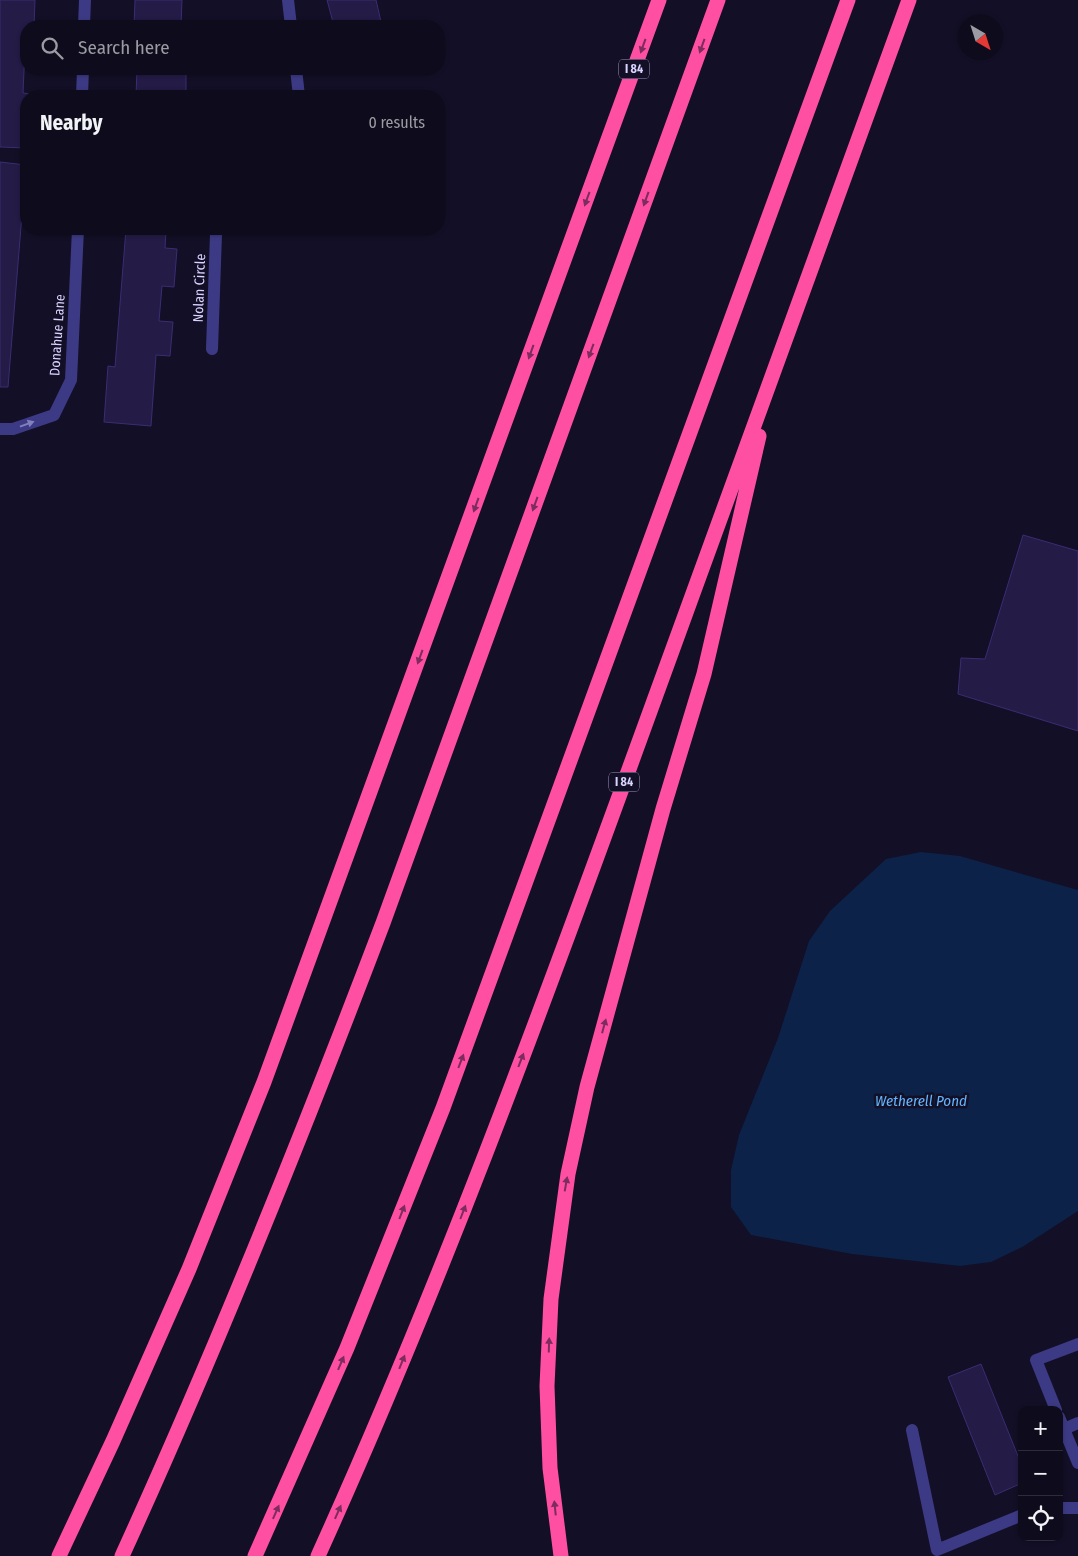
<!DOCTYPE html>
<meta charset="utf-8">
<style>
body{margin:0;font-family:"Fira Sans Condensed",sans-serif;background:#171425;color:#f1f3f6}
.controls{position:absolute;right:15px;bottom:15px;display:grid;overflow:hidden;border-radius:10px;box-shadow:0 1px 4px #0004}
.controls button{width:45px;height:45px;display:grid;place-items:center;padding:0;border:0;border-bottom:1px solid #2e2b3b;background:#0e0b1c;color:#f1f3f6;font:25px sans-serif}
.compass{position:absolute;left:958px;top:15px;width:45px;height:45px;border-radius:50%;background:#0e0b1c;box-shadow:0 1px 4px #0004;rotate:141deg}
.list{margin:0;padding:0;list-style:none}
h2{display:flex;justify-content:space-between;align-items:center;height:65px;margin:0;padding:0 20px;font-size:21px}
h2 small{font-size:16px;font-weight:400;color:#9b9ba3}
.icon{flex:none;width:28px;height:28px;fill:none;stroke:currentColor;stroke-width:2;stroke-linecap:round;stroke-linejoin:round}
.map{position:relative;flex:none;width:1078px;height:1556px;overflow:hidden}
.search{position:absolute;background:#0e0b1c;box-shadow:0 1px 4px #0004;left:20px;top:20px;width:425px;height:55px;display:flex;align-items:center;gap:12px;box-sizing:border-box;padding:0 18px;border-radius:20px;color:#9b9ba3;font-size:19px}
.panel{position:absolute;background:#0e0b1c;box-shadow:0 1px 4px #0004;left:20px;top:90px;width:425px;height:145px;border-radius:20px}
.map>svg:first-child{display:block}
</style>
<div class="map">
<svg width="1078" height="1556" viewBox="0 0 1078 1556">
<rect width="100%" height="100%" fill="#130f26"/>
<path fill="#0c2248" d="M921,852L960,856L1078,890V1211L1024,1246L991,1262L960,1266L852,1254L751,1235L731,1207V1170L739,1135L778,1038L809,941L830,911L886,859Z"/>
<path fill="#241b47" stroke="#3b2d73" d="M0,0H35L34,26H26L23,93L31,94V96H26V148L0,147Z
M135,0H182L181,26H134Z
M327,0H376L382,26H334Z
M137,69H186V96H136Z
M0,162L26,165L8,387H0Z
M126,229L166,231L165,248L177,249L174,287L162,286L159,321L173,322L170,356L156,355L151,426L104,422L108,366L115,367Z
M1023,535L1078,551V731L958,694L961,658L985,659Z
M981,1364L1022,1466V1483L995,1495L948,1377Z"/>
<g fill="none" stroke-linecap="round" stroke-linejoin="round">
<path stroke="#3d3a85" stroke-width="12" d="M288,0L291,26
M84,26L85,0
M296,69L299,96
M82,96L83,69
M212,349L216,234L219,229
M0,429H13L54,415L71,380L78,229
M1056,1410L1036,1360L1078,1344
M1059,1417L1078,1463
M1064,1429L1078,1423
M912,1430L937,1550L1022,1515
M1059,1508H1078"/>
<path stroke="#ff4fa3" stroke-width="15" d="M59,1556L113,1441L189,1269L264,1082L659,0
M122,1556C217,1348 302,1136 383,923L718,0
M255,1556L347,1348L443,1108L848,0
M318,1556C439,1289 540,1014 640,739C730,493 819,246 909,0
M561,1556L550,1468L547,1386L551,1299L568,1174L587,1087L663,809L704,674L759,436"/>
</g>
<defs><path id="oneway-solid" d="M-6-.8H1V-3.2L6.5 0L1 3.2V.8H-6Z" transform="scale(1.25)"/></defs>
<g fill="#7d2c5e">
<use href="#oneway-solid" transform="translate(643 46) rotate(110)"/>
<use href="#oneway-solid" transform="translate(702 46) rotate(110)"/>
<use href="#oneway-solid" transform="translate(587 199) rotate(110)"/>
<use href="#oneway-solid" transform="translate(646 199) rotate(110)"/>
<use href="#oneway-solid" transform="translate(591 351) rotate(110)"/>
<use href="#oneway-solid" transform="translate(531 352) rotate(110)"/>
<use href="#oneway-solid" transform="translate(535 504) rotate(110)"/>
<use href="#oneway-solid" transform="translate(476 505) rotate(110)"/>
<use href="#oneway-solid" transform="translate(420 657) rotate(110)"/>
<use href="#oneway-solid" transform="translate(604 1026) rotate(-75)"/>
<use href="#oneway-solid" transform="translate(521 1060) rotate(-69)"/>
<use href="#oneway-solid" transform="translate(461 1061) rotate(-69)"/>
<use href="#oneway-solid" transform="translate(566 1184) rotate(-80)"/>
<use href="#oneway-solid" transform="translate(402 1212) rotate(-69)"/>
<use href="#oneway-solid" transform="translate(463 1212) rotate(-69)"/>
<use href="#oneway-solid" transform="translate(549 1345) rotate(-88)"/>
<use href="#oneway-solid" transform="translate(402 1362) rotate(-68)"/>
<use href="#oneway-solid" transform="translate(341 1363) rotate(-67)"/>
<use href="#oneway-solid" transform="translate(555 1508) rotate(-96)"/>
<use href="#oneway-solid" transform="translate(276 1512) rotate(-66)"/>
<use href="#oneway-solid" transform="translate(338 1512) rotate(-66)"/>
</g>
<use fill="#837fbc" href="#oneway-solid" transform="translate(27 424) rotate(-20)"/>
<g text-anchor="middle" stroke-width="5" stroke-linejoin="round" paint-order="stroke">
<g fill="#130f26" stroke="#9e99be" stroke-width="1">
<rect x="619" y="59.5" width="30" height="19" rx="4"/>
<rect x="609" y="772.5" width="30" height="19" rx="4"/>
</g>
<g font-size="12" font-weight="bold" fill="#d9d4ff">
<text x="634" y="73">I 84</text>
<text x="624" y="786">I 84</text>
</g>
<g font-size="14" fill="#d9d4ff" stroke="#130f26">
<text transform="translate(199 288) rotate(-88)" y="5">Nolan Circle</text>
<text transform="translate(57 335) rotate(-86)" y="5">Donahue Lane</text>
</g>
<g font-size="15" font-style="italic" fill="#62b6ff" stroke="#130f26">
<text x="921" y="1106">Wetherell Pond</text>
</g>
</g>
</svg>
<div class="controls">
<button>+</button>
<button>−</button>
<button><svg class="icon" aria-label="locate" viewBox="0 0 24 24"><circle cx="12" cy="12" r="6"/><path d="M12 2v4M12 18v4M2 12h4M18 12h4"/></svg></button>
</div>
<svg class="compass" viewBox="-18 -18 36 36"><path d="M0-13l5 13h-10z" fill="#e53935"/><path d="M0 13l5-13h-10z" fill="#9b9ba3"/></svg>
<div class="search"><svg class="icon" aria-label="search" viewBox="0 0 24 24"><circle cx="10" cy="10" r="6"/><path d="M15 15l6 6"/></svg>Search here</div>
<section class="panel">
<h2>Nearby<small>0 results</small></h2>
<ul class="list">
</ul>
</section>
</div>
